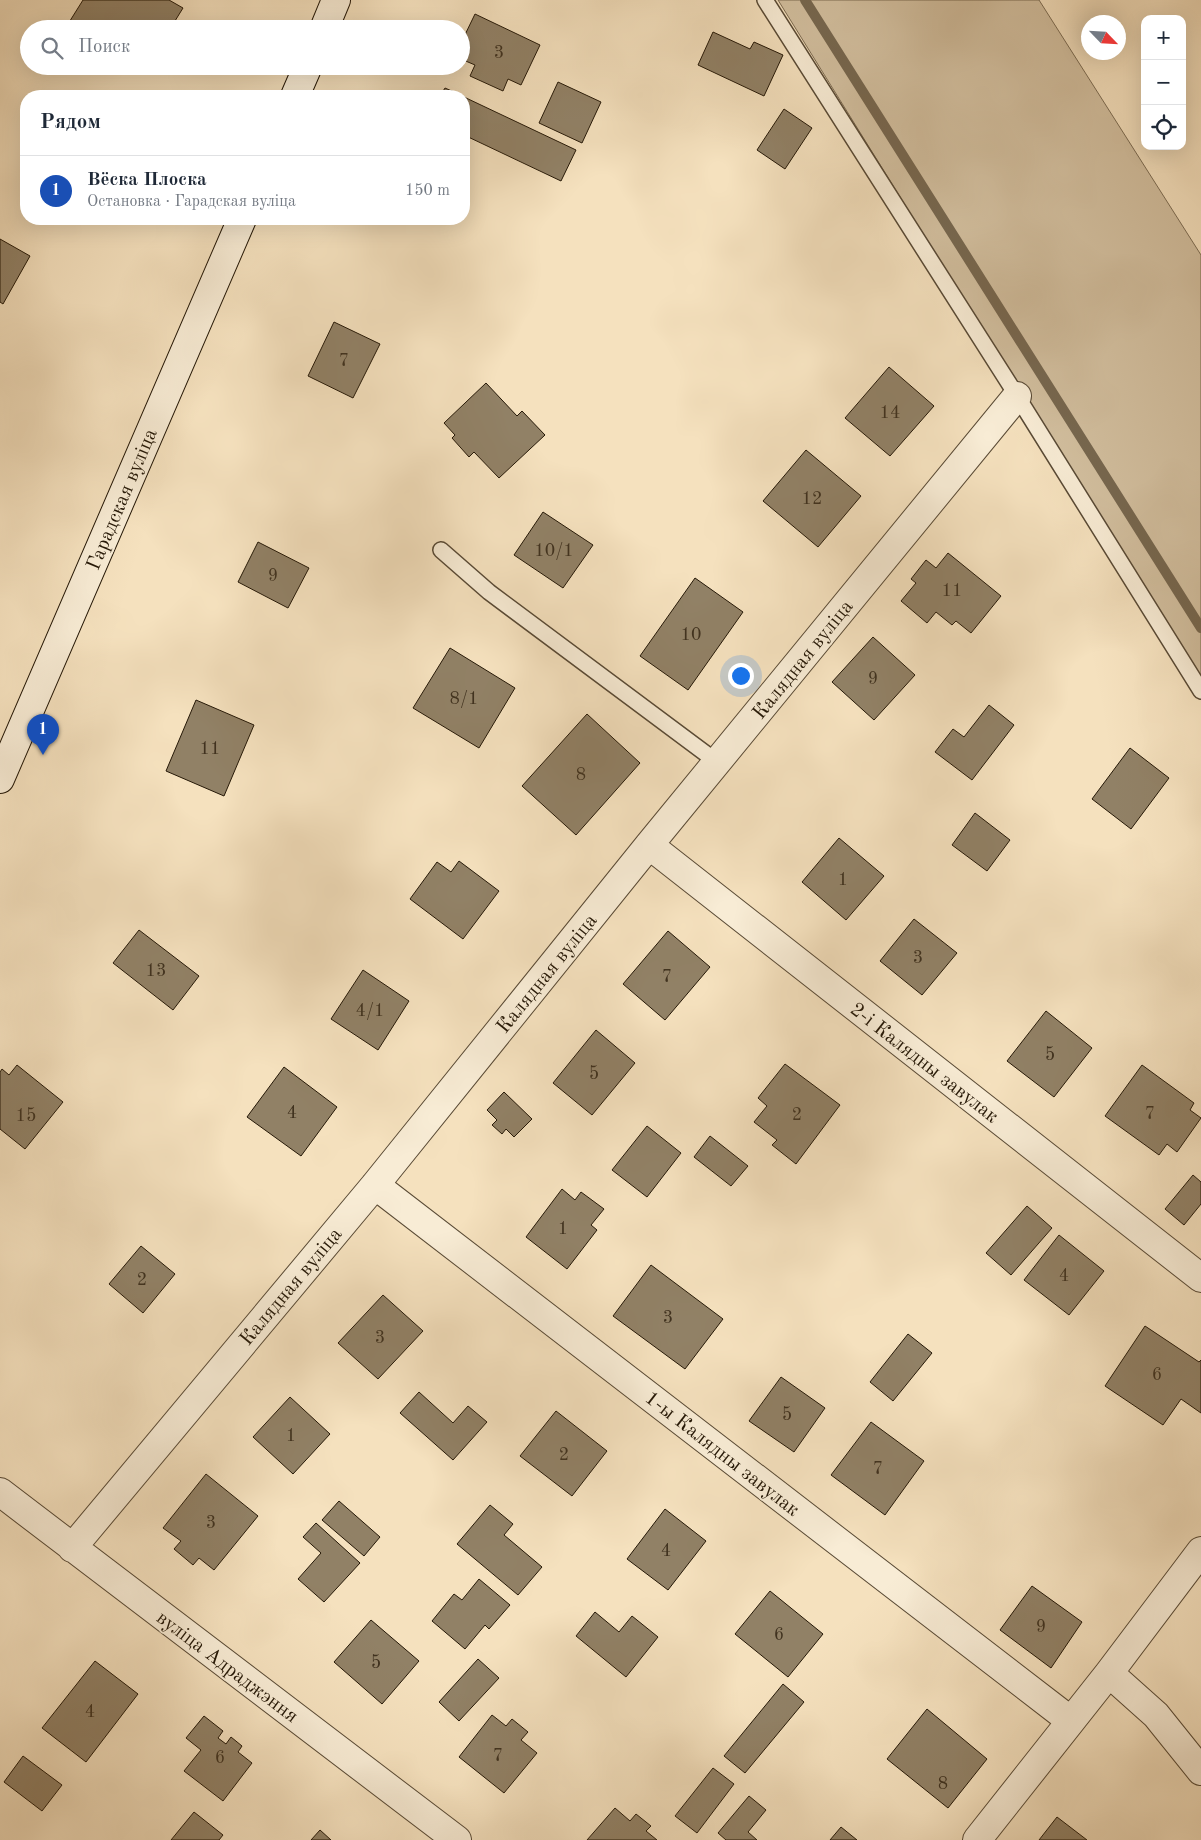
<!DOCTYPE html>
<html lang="ru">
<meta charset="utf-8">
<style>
body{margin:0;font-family:"Old Standard TT",serif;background:#f6f6f7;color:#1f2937}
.controls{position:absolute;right:15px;top:15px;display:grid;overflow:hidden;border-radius:10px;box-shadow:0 5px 20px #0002}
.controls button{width:45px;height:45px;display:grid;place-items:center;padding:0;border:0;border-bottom:1px solid #e0e1e3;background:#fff;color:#1f2937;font:25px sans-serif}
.compass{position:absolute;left:1081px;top:15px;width:45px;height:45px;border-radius:50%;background:#fff;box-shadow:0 5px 20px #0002;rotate:115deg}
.you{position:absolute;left:740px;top:675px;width:18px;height:18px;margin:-12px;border:4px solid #fff;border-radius:50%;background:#1a73e8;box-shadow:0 0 0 8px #1a73e833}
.badge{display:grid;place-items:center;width:32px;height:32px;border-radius:50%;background:#8f2418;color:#fff;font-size:16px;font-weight:700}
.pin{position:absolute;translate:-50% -41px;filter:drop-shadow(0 1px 2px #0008)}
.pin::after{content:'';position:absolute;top:26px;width:18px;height:15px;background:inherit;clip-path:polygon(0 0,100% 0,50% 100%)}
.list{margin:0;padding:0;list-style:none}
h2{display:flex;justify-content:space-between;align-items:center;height:65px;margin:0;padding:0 20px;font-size:21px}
h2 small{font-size:16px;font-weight:400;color:#747a83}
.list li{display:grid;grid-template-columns:32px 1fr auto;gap:15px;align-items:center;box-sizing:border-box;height:70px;padding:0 20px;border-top:1px solid #e0e1e3}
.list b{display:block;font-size:19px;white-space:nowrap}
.list p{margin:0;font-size:16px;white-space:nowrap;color:#747a83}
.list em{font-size:16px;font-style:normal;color:#747a83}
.icon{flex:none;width:28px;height:28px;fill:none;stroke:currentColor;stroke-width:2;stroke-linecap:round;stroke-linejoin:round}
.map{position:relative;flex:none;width:1201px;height:1840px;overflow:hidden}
.search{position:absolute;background:#fff;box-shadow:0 5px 20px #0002;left:20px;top:20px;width:450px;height:55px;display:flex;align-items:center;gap:12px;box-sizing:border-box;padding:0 18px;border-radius:28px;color:#747a83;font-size:19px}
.panel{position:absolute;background:#fff;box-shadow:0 5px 20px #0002;left:20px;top:90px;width:450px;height:135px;border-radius:20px}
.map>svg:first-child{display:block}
</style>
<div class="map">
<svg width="1201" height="1840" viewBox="0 0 1201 1840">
<rect width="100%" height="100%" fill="#f5e1be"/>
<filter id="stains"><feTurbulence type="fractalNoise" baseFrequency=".004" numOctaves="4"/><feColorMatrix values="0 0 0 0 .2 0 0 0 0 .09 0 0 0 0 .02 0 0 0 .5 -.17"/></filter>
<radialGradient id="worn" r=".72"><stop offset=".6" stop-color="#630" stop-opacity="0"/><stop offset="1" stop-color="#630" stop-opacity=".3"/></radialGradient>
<path fill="#d2bf9f" stroke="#7c6c53" d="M778,0H1039L1201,255V683Z"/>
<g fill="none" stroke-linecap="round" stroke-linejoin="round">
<path stroke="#776850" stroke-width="10" d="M805,0L1201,628"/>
</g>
<path fill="#918166" stroke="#251807" d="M83,0H169L183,8L170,29H76L68,24Z
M475,14L540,45L521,85L508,79L503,91L470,76L475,65L461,59V43Z
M713,32L750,49L754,42L783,55L764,96L698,65Z
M558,82L601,102L582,143L539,123Z
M445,88L463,96H440Z
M464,97L576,150L561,181L464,135Z
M784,109L812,128L785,169L757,150Z
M464,180L469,182L464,195Z
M0,239L30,256L3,304L0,302Z
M334,322L380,344L353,398L308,376Z
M889,367L934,406L890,456L845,418Z
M486,383L517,416L522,411L545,435L499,478L474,452L469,457L452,438L455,435L444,423Z
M806,450L861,496L818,547L763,501Z
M543,512L593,545L563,588L514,555Z
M258,542L309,568L288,608L238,582Z
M948,553L1001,596L971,633L956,621L952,625L936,612L927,623L901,601L916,583L911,579L926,560L936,568Z
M695,578L743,612L688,690L640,656Z
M873,637L915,675L874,720L832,682Z
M450,648L515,688L479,748L413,708Z
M196,700L254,725L224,796L166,771Z
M989,705L1014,725L972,780L935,752L953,729L964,737Z
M587,714L640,763L576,835L522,786Z
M1130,748L1169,778L1131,829L1092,799Z
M975,813L1010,840L987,871L952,845Z
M839,838L884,876L846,920L802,882Z
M459,861L499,891L463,939L410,899L437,862L451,872Z
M914,919L957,953L922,995L880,961Z
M139,930L199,976L173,1010L113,963Z
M668,931L710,967L665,1020L623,984Z
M363,970L409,1001L378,1050L331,1019Z
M1046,1011L1092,1048L1054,1097L1007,1061Z
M596,1030L635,1063L592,1115L553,1083Z
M785,1064L840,1105L796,1164L772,1145L777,1140L754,1122L767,1106L758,1098Z
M17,1065L63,1102L25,1149L0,1129V1072L2,1069L9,1075Z
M1142,1065L1194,1103L1190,1110L1201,1118L1177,1152L1167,1144L1159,1155L1105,1116Z
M284,1067L337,1107L301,1156L247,1117Z
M504,1092L532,1119L514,1137L506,1129L502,1134L492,1125L497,1120L487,1110Z
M647,1126L681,1153L647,1197L612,1170Z
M710,1136L748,1166L731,1186L694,1157Z
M1193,1175L1201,1182V1204L1184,1225L1165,1209Z
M562,1189L575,1200L581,1192L604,1209L591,1225L597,1230L567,1269L526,1237Z
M1027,1206L1052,1228L1011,1275L986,1253Z
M1059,1235L1104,1271L1069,1315L1024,1280Z
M141,1246L175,1274L143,1313L109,1284Z
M651,1265L723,1319L685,1369L613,1316Z
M383,1295L423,1331L378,1379L338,1343Z
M1145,1326L1199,1362L1201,1360V1413L1181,1399L1163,1425L1105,1386Z
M908,1334L932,1353L893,1401L870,1382Z
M781,1377L825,1408L794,1452L749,1421Z
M419,1392L453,1423L468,1406L487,1422L453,1460L400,1413Z
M290,1397L330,1434L293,1474L253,1437Z
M556,1411L607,1451L572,1496L520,1456Z
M871,1422L924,1461L885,1515L831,1475Z
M206,1474L258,1516L214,1570L199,1558L193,1565L174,1549L181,1541L163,1528Z
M339,1501L380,1537L364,1556L322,1520Z
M490,1505L513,1524L504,1535L542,1567L518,1595L457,1544Z
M665,1509L706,1541L668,1590L627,1559Z
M316,1523L360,1563L324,1602L298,1579L321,1553L303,1537Z
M479,1579L510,1605L489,1629L485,1625L465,1649L432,1621L454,1594L462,1600Z
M1032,1586L1082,1622L1051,1668L1000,1630Z
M770,1591L823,1634L788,1677L735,1634Z
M595,1612L619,1632L632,1616L658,1637L626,1677L576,1636Z
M371,1620L419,1661L382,1704L334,1662Z
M478,1659L499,1678L459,1721L439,1702Z
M95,1661L138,1694L86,1762L42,1728Z
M783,1684L804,1702L745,1773L724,1756Z
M927,1709L987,1759L948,1808L887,1759Z
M492,1715L506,1726L512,1719L528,1732L521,1740L537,1753L504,1793L459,1757Z
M204,1716L223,1731L218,1738L226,1744L231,1737L242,1746L238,1752L252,1763L223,1801L184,1771L201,1750L186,1738Z
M23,1756L62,1785L42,1811L4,1782Z
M713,1768L734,1784L697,1833L675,1816Z
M749,1796L766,1810L748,1832L757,1840H726L718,1833Z
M615,1808L630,1821L636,1814L651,1826L646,1831L657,1840H587Z
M194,1812L223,1835L219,1840H171Z
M1057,1817L1087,1840H1039Z
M841,1827L857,1840H830Z
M320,1830L331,1840H311Z"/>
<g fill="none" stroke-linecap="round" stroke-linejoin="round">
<defs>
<path id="service" d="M765,0L1017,396L1201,691
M441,550L489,592L717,762"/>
<path id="minor" d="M649,845L1201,1278
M375,1185L1071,1721
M0,1492L457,1840
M72,1548L375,1185L649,845L1017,396
M1109,1673L1156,1715L1201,1771
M977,1840L1109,1673L1201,1551"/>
<path id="secondary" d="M324,29L336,0
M295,96L308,66
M0,779L242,219"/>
</defs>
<use href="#service" stroke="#594a35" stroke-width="18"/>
<use href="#minor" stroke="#594a35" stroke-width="30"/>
<use href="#secondary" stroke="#251807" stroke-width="30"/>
<use href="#service" stroke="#f8ecd5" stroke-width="15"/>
<use href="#minor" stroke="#f8ecd5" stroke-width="28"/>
<use href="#secondary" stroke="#f8ecd5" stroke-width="28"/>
</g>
<g text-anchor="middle" stroke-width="4" stroke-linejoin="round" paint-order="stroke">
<g font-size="18" fill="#40321f">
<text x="499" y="58">3</text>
<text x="344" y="366">7</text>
<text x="890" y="418">14</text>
<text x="812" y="504">12</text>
<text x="554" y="556">10/1</text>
<text x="273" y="581">9</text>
<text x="952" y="596">11</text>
<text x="691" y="640">10</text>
<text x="873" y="684">9</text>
<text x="464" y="704">8/1</text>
<text x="210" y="754">11</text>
<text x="581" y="780">8</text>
<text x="843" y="885">1</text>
<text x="918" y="963">3</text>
<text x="156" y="976">13</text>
<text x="667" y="982">7</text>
<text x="370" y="1016">4/1</text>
<text x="1050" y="1060">5</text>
<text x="594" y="1079">5</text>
<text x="292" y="1118">4</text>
<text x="1150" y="1119">7</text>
<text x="797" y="1120">2</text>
<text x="26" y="1121">15</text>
<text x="563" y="1234">1</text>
<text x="1064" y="1281">4</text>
<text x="142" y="1285">2</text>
<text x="668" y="1323">3</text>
<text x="380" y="1343">3</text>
<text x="1157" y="1380">6</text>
<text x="787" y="1420">5</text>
<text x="291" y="1441">1</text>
<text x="564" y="1460">2</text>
<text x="878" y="1474">7</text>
<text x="211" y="1528">3</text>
<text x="666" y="1556">4</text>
<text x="1041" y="1632">9</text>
<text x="779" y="1640">6</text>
<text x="376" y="1668">5</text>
<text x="90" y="1717">4</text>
<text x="498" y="1761">7</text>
<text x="220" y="1763">6</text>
<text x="943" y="1789">8</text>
</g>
<g font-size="20" fill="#251807" stroke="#f8ecd5">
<text transform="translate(121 499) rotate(-67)" y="7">Гарадская вуліца</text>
<text transform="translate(802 659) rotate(-51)" y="7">Калядная вуліца</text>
<text transform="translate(546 973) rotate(-51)" y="7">Калядная вуліца</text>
<text transform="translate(925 1062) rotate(38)" y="7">2-і Калядны завулак</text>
<text transform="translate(290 1286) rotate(-50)" y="7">Калядная вуліца</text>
<text transform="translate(723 1453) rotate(38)" y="7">1-ы Калядны завулак</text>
<text transform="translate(228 1666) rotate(37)" y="7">вуліца Адраджэння</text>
</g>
</g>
<rect width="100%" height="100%" filter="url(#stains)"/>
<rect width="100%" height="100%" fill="url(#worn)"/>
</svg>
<div class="controls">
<button>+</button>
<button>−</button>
<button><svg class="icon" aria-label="locate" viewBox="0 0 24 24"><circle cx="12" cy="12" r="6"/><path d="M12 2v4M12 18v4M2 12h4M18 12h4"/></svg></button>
</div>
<svg class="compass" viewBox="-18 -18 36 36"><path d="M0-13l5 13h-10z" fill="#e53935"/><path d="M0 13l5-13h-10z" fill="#747a83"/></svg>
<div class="you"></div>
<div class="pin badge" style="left:43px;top:755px;background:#1a4fb4">1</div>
<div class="search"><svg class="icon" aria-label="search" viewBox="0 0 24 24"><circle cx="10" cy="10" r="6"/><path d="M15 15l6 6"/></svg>Поиск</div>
<section class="panel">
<h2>Рядом<small></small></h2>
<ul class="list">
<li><span class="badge" style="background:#1a4fb4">1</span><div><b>Вёска Плоска</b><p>Остановка · Гарадская вуліца</p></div><em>150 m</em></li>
</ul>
</section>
</div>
